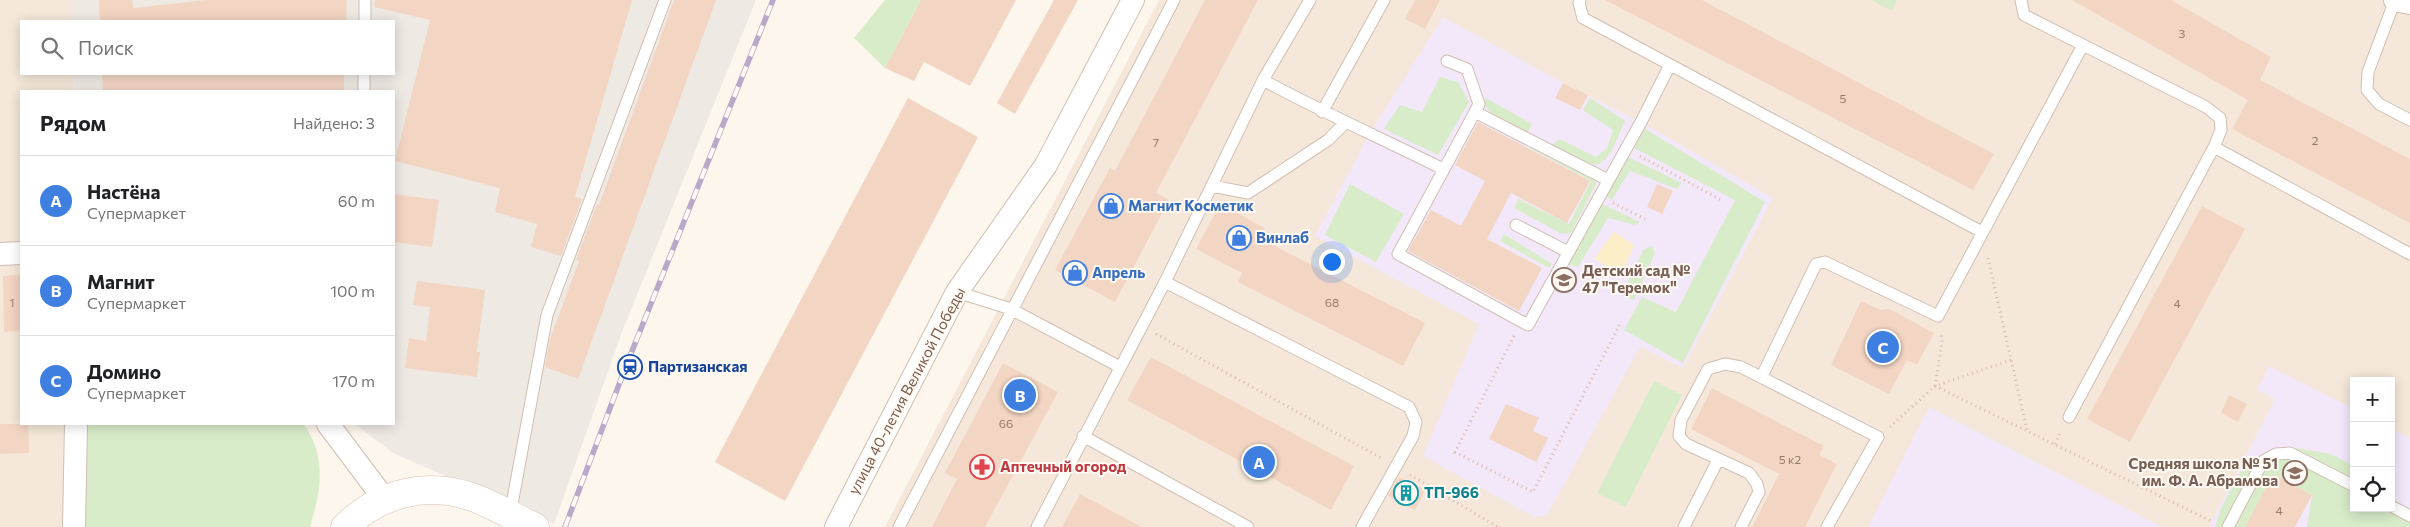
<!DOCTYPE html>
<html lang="ru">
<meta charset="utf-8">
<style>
body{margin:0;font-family:Commissioner,sans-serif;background:#f6f6f6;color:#202124}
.controls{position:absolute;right:15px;bottom:15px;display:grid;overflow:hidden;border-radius:0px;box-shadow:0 2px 12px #0003}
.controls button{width:45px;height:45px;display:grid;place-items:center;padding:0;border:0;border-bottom:1px solid #e0e0e0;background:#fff;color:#202124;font:25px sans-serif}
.you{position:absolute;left:1331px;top:261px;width:18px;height:18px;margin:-12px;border:4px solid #fff;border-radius:50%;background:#1a73e8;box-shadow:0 0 0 8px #1a73e833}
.badge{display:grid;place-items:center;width:32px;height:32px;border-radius:50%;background:#1a73e8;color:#fff;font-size:16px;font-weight:700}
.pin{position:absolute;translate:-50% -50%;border:2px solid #fff;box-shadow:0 1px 5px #0006}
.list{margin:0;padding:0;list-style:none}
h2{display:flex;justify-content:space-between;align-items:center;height:65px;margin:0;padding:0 20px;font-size:21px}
h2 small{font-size:16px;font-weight:400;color:#757577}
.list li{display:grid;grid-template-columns:32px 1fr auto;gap:15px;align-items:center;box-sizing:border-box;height:90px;padding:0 20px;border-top:1px solid #e0e0e0}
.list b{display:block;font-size:19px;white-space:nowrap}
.list p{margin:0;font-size:16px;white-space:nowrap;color:#757577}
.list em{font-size:16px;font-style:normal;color:#757577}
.icon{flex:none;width:28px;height:28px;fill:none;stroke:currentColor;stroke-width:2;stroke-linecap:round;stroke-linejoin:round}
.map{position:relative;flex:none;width:2410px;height:527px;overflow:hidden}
.search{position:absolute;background:#fff;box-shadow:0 2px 12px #0003;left:20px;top:20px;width:375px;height:55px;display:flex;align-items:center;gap:12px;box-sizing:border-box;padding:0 18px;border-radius:0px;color:#757577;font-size:19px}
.panel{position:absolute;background:#fff;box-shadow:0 2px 12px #0003;left:20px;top:90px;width:375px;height:335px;border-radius:0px}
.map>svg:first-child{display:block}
</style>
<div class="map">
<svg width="2410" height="527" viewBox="0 0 2410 527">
<rect width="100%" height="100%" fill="#fdf6ec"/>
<path fill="#f5e8da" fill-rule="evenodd" d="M0,0H72V21H21V74H74L75,91H21V424H79L132,527H0Z
M1159,0H2384L2410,6V527H885ZM2354,381H2391V508H2354Z"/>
<path fill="#efe9e4" d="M72,0H756L622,332L554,524L393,453L355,424H394V91H75L74,74H394V21H72Z"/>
<path fill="#f3e8fa" d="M1443,17L1563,83L1641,122L1773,198L1683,368L1640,347L1547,515L1534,517L1423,456L1479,324L1315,236L1370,133Z
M2269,366L2354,409V508H2391V428L2410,438V527H2209L2275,399L2257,390Z
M1929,407L2162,527H1868Z"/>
<path fill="#d8ecc9" d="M885,0H921L885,68L854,38Z
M1871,0H1897L1892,11Z
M1440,77L1458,82L1469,102L1438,155L1384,129L1400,105L1422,112Z
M1486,98L1532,124L1528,133L1493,116L1485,105Z
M1590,98L1625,121C1601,175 1604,173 1552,145L1560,139L1596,157L1607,148L1613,130L1583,110Z
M1644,128L1765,202L1683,363L1624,330L1642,297L1676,312L1735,200L1632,147Z
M1532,146L1595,177L1596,184L1571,233L1562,234L1514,208L1518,199L1569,224L1591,181L1530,148Z
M1626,156L1682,183L1677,189L1630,171L1612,200L1604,195Z
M1350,184L1404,214L1376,262L1325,235Z
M1600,203L1640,222L1635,225L1608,218L1578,267L1568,264Z
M1504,234L1552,264L1549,268L1500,241Z
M1652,246L1655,253L1634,300L1622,295L1643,250Z
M1654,381L1682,395L1626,507L1597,493Z
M79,424H304C327,459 321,489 310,527H80Z
M2297,448L2331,454L2354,466V508H2391L2410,520V527H2307L2312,495L2273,474L2245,527H2215L2221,508L2241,471L2248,463L2265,454Z"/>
<path fill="#fcefc7" d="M1614,232L1634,245L1622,274L1594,259Z"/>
<path fill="#f3d5c3" d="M99,0H132L133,8L206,0H347L346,21H100Z
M375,0H632L575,197L582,199L561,256L531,247L537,224L495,212L500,188L395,161L430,20L374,7Z
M674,0H716L578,379L545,367L550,339L579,261L576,260L597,204L599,205Z
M921,0H1016L970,86L924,62L914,81L885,68Z
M1054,0H1078L1015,114L997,103Z
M1205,0H1258L1156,193L1169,200L1115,302L1055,270L1110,168L1115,171Z
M1415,0H1440L1425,29L1405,19Z
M1605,0H1702L1994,154L1973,190Z
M2072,0H2171L2271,57L2260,80L2410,159V223L2232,129L2248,100Z
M102,74H344V91H103Z
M1563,83L1588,95L1580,110L1555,98Z
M908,98L978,137L785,501L715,462Z
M1478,122L1590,181L1567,223L1511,193L1487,239L1542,268L1519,311L1408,251L1431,210L1461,226L1485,181L1455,165Z
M1657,184L1673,191L1662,214L1647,207Z
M394,194L439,200L432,247L394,242Z
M1220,204L1265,228L1259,238L1425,323L1403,366L1238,282L1242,273L1196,249Z
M2202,206L2245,229L2130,442L2087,419Z
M21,275V331L4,332L3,276Z
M417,281L485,290L477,352H480L477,377L405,368L409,338L426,341L430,307L413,305Z
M1861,301L1881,310L1889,309L1897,313L1934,333L1917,365L1907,360L1889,394L1831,365Z
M1151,357L1354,466L1331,510L1127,400Z
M1003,363L1058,392L985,527H932L957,479L945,473Z
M1712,388L1824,446L1819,455L1837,464L1805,527H1752L1779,474L1691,429Z
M2229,395L2247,404L2238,422L2221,413Z
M1506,404L1539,418L1533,431L1548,438L1536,462L1489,439Z
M0,424H28L29,453L0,454Z
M2273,474L2312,495L2295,527H2245Z
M1399,477L1425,490L1415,510L1388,496Z
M1080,494L1142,527H1062Z"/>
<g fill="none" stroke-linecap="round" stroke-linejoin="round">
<defs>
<path id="lane" d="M1580,0L1579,3L1583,18L1982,232
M2395,0L2368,72L2367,90L2379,104L2410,120
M365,21V0
M2083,45L2206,107L2220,118L2221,130L2214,147L2410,254
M1447,61L1467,69L1479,104L1475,112
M1263,80C1322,112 1383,139 1443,169
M364,91V74
M1322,112L1384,0
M1608,180L1475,112L1398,254L1528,325L1641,122L1670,65
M1212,186L1248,193L1328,140L1346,122
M1516,225L1568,252
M1165,282L1409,407L1416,422L1413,436L1362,527
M957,292L1011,309L1120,367
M1762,376L1816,264L1825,262L1938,316L2083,45L2024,15L2021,0
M2069,417L2214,147
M1083,436L1248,527
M2391,506L2410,516
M510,515L547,315L665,0
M899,527L1174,0
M1037,527L1165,282L1263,80L1310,0
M1684,527L1718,460
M1741,527L1759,492L1757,484L1749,473L1686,444L1679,436L1681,420L1708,369L1725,364L1741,367L1878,437L1827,527
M2228,527L2263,461L2276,454L2290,453L2354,486"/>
<path id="street" d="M2395,0L2410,3
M0,254L21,253
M328,424L385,500
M74,527L76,424
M836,527L957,292L1046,165L1133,0"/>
<path id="secondary" d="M345,527C378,495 423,481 469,496C491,503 513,517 535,527"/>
</defs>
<use href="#lane" stroke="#d1beb0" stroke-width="13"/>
<use href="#street" stroke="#d1beb0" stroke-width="24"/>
<use href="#secondary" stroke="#d6c0b0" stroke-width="29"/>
<path stroke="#d9b8a5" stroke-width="3" stroke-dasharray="1 4" stroke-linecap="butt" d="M1640,156L1721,200
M1613,203L1645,219
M1988,258L2027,430
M1156,334L1383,459
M1514,336L1455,452L1533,492L1621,322
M1935,386L2213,522
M1935,386L1942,342L1941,332
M1890,427L1935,386L2011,360
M2055,444L2061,431
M1410,475L1498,527"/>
<use href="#lane" stroke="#fff" stroke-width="11"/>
<use href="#street" stroke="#fff" stroke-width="22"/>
<use href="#secondary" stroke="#fff" stroke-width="28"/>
<defs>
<path id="rail" d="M565,527L626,366L773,0"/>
</defs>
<use href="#rail" stroke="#b9a8c9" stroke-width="5.5"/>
<use href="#rail" stroke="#fffaf3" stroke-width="4" stroke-dasharray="11" stroke-linecap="butt"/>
</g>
<defs>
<symbol id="shop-ring" viewBox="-11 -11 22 22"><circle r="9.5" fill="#fffaf3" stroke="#3f7fe0" stroke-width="1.5"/><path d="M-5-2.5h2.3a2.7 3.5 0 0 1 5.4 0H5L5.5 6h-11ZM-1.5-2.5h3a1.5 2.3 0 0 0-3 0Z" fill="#3f7fe0"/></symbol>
<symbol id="school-ring" viewBox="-11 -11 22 22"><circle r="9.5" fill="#fffaf3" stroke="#8d6e63" stroke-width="1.5"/><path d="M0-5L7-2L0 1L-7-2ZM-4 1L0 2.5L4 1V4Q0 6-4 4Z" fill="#8d6e63"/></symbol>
<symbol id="station-ring" viewBox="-11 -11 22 22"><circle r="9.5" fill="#fffaf3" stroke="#1a4fb4" stroke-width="1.5"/><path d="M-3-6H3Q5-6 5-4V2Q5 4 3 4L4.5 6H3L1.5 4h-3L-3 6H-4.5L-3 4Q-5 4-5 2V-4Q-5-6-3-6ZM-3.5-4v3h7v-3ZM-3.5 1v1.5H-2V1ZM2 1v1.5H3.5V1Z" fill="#1a4fb4"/></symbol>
<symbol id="pharmacy-ring" viewBox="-11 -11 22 22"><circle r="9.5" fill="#fffaf3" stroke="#e0444e" stroke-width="1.5"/><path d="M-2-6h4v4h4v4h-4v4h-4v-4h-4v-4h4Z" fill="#e0444e"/></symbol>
<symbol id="building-ring" viewBox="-11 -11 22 22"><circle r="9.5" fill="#fffaf3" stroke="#0f9aa8" stroke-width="1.5"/><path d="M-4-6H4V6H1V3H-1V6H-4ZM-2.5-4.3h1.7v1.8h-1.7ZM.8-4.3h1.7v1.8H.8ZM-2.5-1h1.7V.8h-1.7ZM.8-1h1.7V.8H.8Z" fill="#0f9aa8"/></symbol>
</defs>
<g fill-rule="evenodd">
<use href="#shop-ring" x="1097" y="192" width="28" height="28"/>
<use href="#shop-ring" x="1225" y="224" width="28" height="28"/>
<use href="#shop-ring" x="1061" y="259" width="28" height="28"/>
<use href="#school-ring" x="1550" y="266" width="28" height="28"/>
<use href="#station-ring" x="616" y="353" width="28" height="28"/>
<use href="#pharmacy-ring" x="968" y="453" width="28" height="28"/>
<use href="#school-ring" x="2281" y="459" width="28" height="28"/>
<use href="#building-ring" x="1392" y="479" width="28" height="28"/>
</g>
<g text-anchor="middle" stroke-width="4" stroke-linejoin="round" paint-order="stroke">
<g font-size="12" fill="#987a6a">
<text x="2182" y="38">3</text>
<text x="1843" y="103">5</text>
<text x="2315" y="145">2</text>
<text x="1156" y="147">7</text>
<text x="12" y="307">1</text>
<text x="1332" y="307">68</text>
<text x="2177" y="308">4</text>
<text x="1006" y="428">66</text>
<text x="1790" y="464">5 к2</text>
<text x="2279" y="515">4</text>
</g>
<g font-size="15" font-weight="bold" fill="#366cbe" stroke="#fffaf3" text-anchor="start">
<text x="1128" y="211">Магнит Косметик</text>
<text x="1256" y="243">Винлаб</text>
<text x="1092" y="278">Апрель</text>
</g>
<g font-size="15" font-weight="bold" fill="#785e54" stroke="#fffaf3" text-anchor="start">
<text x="1582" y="276">Детский сад №<tspan x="1582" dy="17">47 "Теремок"</tspan></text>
<text x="2278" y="469" text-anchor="end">Средняя школа № 51<tspan x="2278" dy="17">им. Ф. А. Абрамова</tspan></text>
</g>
<g font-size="15" font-weight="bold" fill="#164399" stroke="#fffaf3" text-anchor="start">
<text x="648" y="372">Партизанская</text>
</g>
<g font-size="15" fill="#7a5c4d" stroke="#fffaf3">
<text transform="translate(907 391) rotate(-62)" y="5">улица 40-летия Великой Победы</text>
</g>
<g font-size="15" font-weight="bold" fill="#be3a42" stroke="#fffaf3" text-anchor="start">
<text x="1000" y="472">Аптечный огород</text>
</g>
<g font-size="15" font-weight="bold" fill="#0d838f" stroke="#fffaf3" text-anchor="start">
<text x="1424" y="498">ТП-966</text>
</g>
</g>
</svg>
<div class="controls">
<button>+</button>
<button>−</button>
<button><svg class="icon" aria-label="locate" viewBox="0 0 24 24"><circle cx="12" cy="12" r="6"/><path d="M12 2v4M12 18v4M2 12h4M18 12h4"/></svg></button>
</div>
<div class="you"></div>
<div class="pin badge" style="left:1259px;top:462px;background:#3f7fe0">A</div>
<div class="pin badge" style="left:1020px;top:395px;background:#3f7fe0">B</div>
<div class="pin badge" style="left:1883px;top:347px;background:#3f7fe0">C</div>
<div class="search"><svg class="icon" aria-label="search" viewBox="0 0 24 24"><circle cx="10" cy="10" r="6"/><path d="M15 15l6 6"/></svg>Поиск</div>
<section class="panel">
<h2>Рядом<small>Найдено: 3</small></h2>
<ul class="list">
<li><span class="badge" style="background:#3f7fe0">A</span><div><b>Настёна</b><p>Супермаркет</p></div><em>60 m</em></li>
<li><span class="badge" style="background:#3f7fe0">B</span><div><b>Магнит</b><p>Супермаркет</p></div><em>100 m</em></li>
<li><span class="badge" style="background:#3f7fe0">C</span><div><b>Домино</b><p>Супермаркет</p></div><em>170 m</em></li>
</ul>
</section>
</div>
